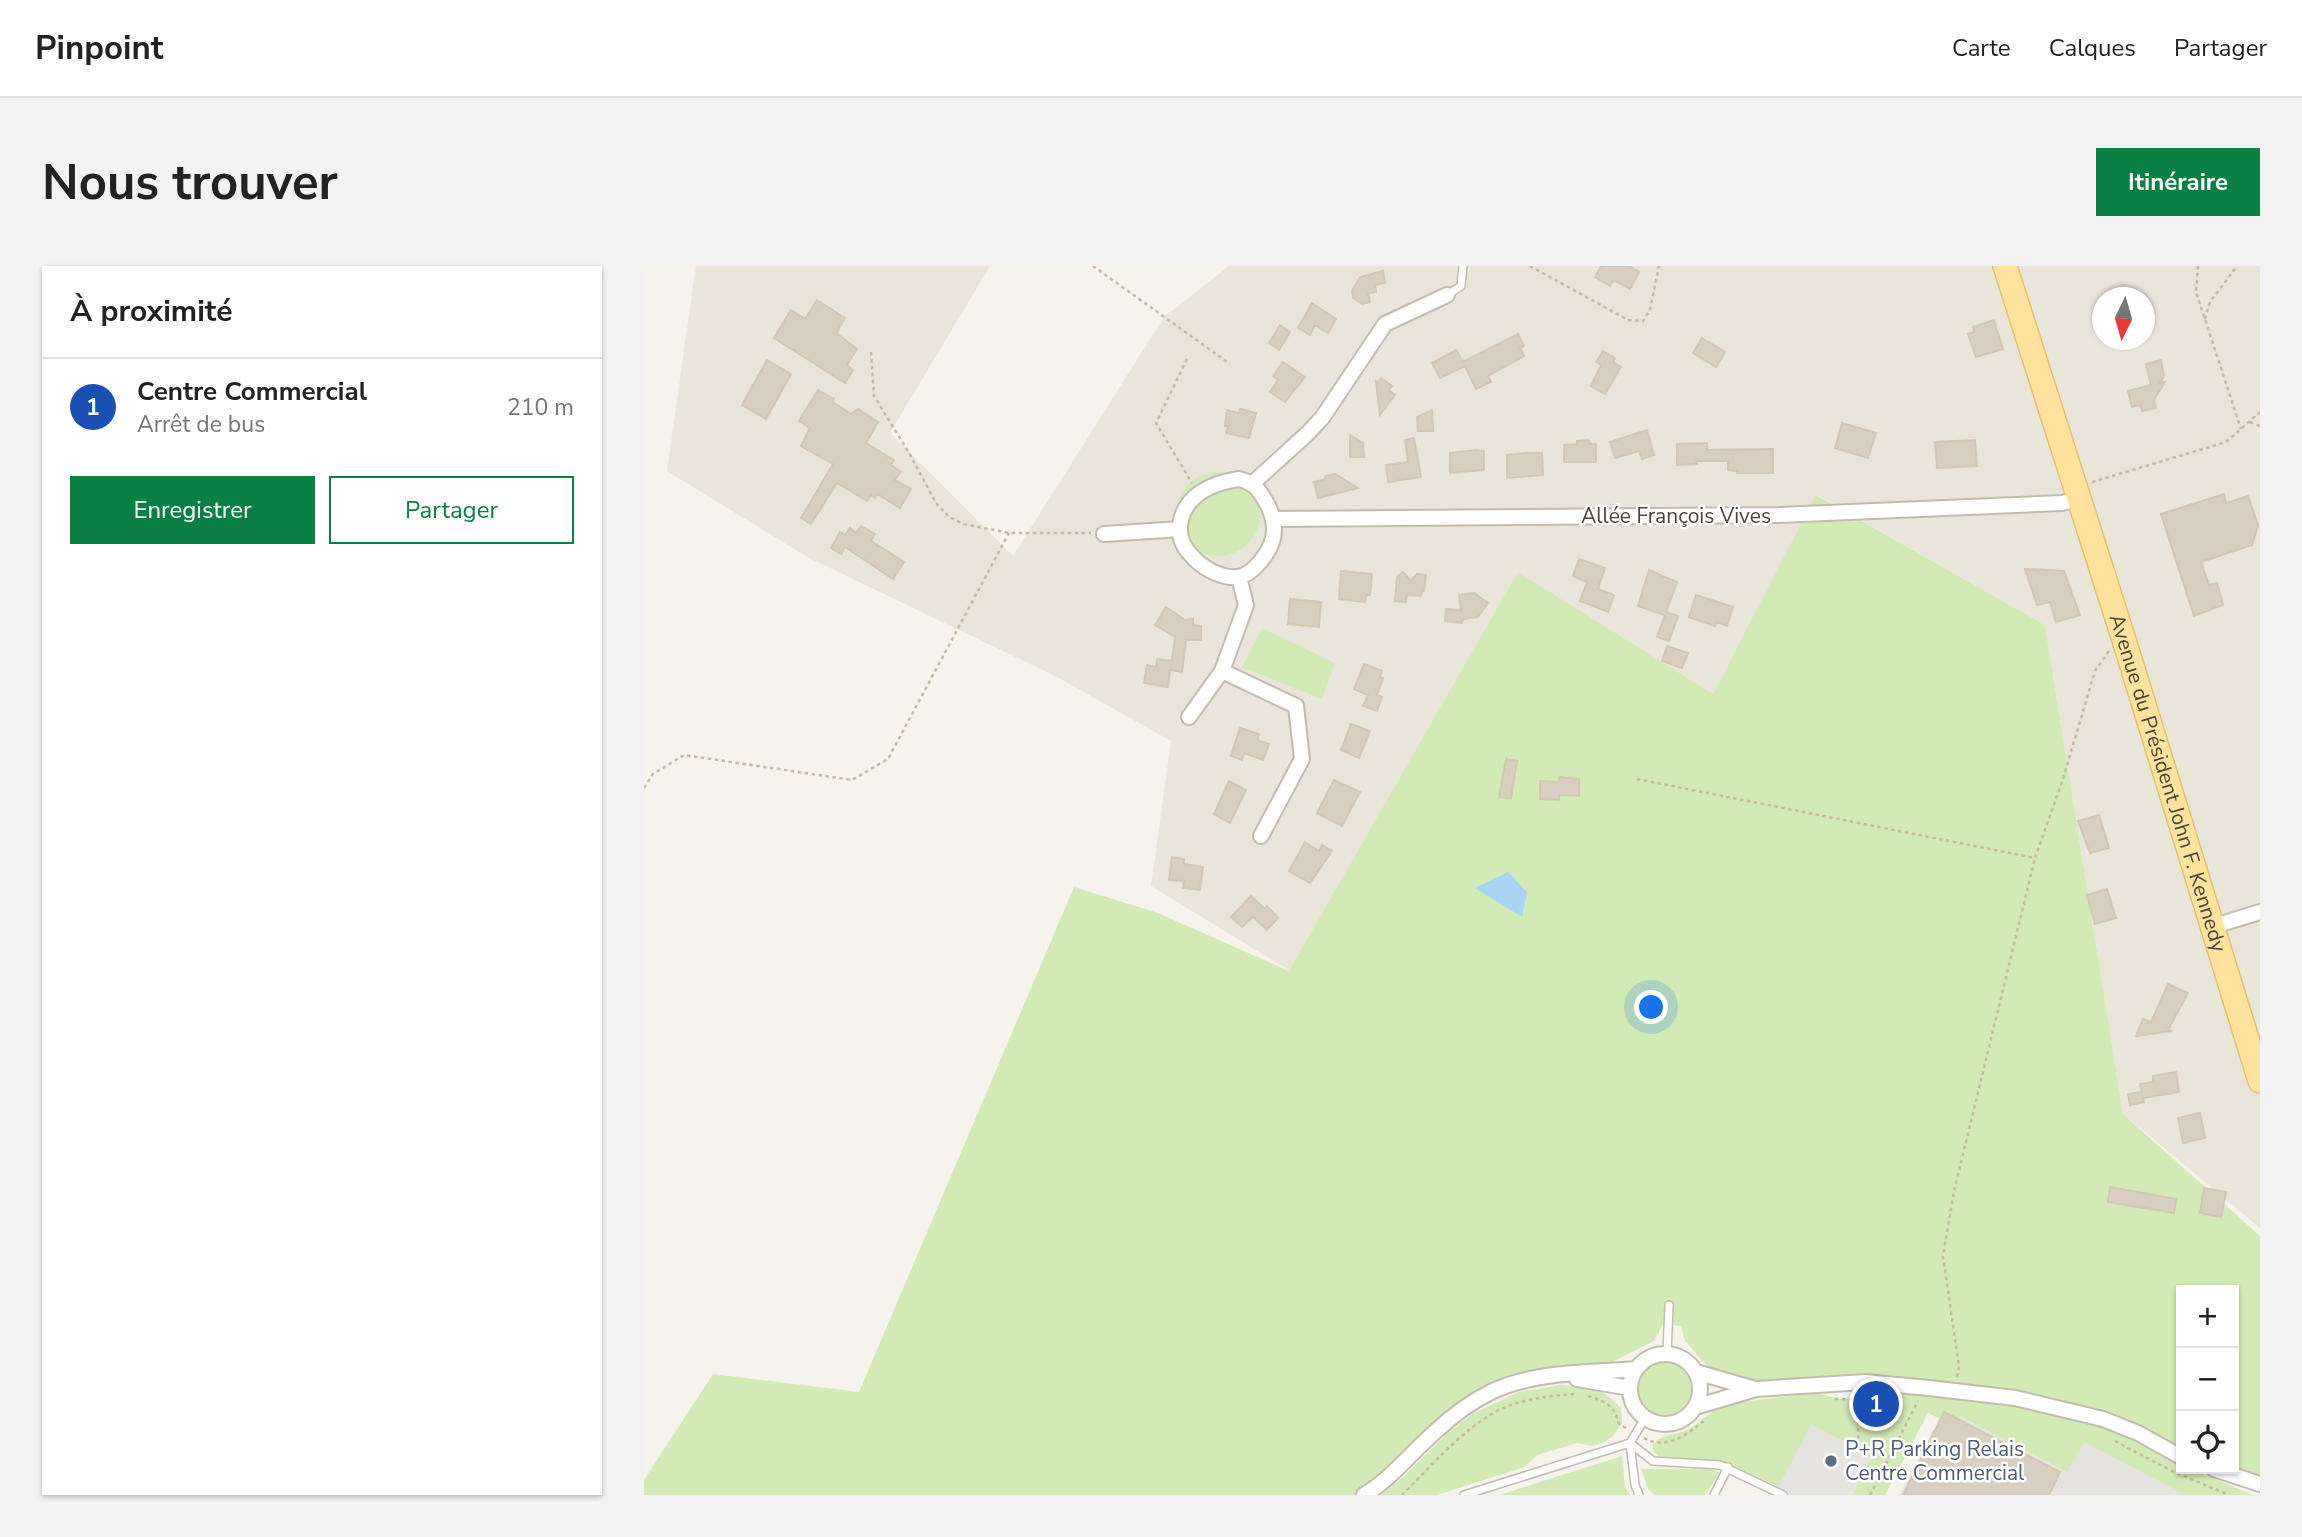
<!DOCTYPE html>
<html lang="fr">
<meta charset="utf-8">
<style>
body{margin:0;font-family:"Nunito Sans",sans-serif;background:#f2f2f2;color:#222}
.controls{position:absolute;right:21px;bottom:21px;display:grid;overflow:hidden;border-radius:0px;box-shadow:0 2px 5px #0004}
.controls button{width:63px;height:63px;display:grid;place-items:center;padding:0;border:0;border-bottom:2px solid #e0e0e0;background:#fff;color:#222;font:35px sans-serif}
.compass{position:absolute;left:1448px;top:21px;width:63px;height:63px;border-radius:50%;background:#fff;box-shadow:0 2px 5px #0004;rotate:185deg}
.you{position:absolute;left:1008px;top:742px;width:24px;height:24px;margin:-18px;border:5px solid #fff;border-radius:50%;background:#1a73e8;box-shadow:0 0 0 10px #1a73e833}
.badge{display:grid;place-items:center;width:46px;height:46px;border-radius:50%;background:#0b8043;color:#fff;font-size:23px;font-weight:700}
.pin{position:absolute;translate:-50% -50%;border:4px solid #fff;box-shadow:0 2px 7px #0006}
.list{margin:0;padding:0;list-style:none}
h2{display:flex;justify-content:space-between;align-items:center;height:91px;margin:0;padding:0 28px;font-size:30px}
h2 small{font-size:23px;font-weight:400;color:#767676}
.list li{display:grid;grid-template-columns:46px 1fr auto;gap:21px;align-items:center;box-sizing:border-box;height:98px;padding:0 28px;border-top:2px solid #e0e0e0}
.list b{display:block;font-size:26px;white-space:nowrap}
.list p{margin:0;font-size:23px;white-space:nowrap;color:#767676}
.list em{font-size:23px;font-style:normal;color:#767676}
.actions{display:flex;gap:14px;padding:21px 28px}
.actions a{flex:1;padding:16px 0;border:2px solid #0b8043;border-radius:0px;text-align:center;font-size:24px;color:#0b8043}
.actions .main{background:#0b8043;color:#fff}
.icon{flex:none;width:38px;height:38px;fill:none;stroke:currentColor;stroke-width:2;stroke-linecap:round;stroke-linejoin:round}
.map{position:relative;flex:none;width:1616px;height:1229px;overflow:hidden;border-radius:0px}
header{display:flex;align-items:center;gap:42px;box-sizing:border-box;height:98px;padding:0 35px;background:#fff;border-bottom:2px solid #e0e0e0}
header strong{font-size:33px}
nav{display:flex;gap:38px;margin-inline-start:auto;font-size:24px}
.intro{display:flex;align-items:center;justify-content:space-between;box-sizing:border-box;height:168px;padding:0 42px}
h1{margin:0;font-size:49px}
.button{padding:18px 32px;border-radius:0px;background:#0b8043;color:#fff;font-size:24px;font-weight:700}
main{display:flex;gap:42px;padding:0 42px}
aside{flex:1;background:#fff;border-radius:0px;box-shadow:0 2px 5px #0004}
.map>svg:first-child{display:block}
</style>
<header>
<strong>Pinpoint</strong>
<nav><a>Carte</a><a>Calques</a><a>Partager</a></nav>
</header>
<div class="intro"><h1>Nous trouver</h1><a class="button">Itinéraire</a></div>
<main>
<aside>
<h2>À proximité<small></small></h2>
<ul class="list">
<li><span class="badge" style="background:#1a4fb4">1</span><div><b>Centre Commercial</b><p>Arrêt de bus</p></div><em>210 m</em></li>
</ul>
<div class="actions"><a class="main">Enregistrer</a><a>Partager</a></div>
</aside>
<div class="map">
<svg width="1616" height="1229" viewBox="0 0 1616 1229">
<rect width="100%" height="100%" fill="#f6f3ec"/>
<path fill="#eae5da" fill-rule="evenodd" d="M52,0H346L246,167L369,290L520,51L585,0H1616V962L1479,848L1401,359L1173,229L1069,428L874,307L646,705L507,620L527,475L413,411L165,292L23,205ZM1458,32H1500V74H1458Z"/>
<path fill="#d2eab5" d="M532 248a42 42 0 1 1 84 0a42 42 0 1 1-84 0Z
M1172,229L1401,359L1479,848L1616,970V1209L1590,1202V1024H1537V1183L1483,1153L1449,1142L1364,1124L1272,1113L1235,1111L1110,1116L1067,1104L1041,1075L1037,1060L1019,1058L1010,1075L964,1098L921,1101L861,1116L766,1185L721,1222L710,1229H0V1214L69,1108L215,1126L430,621L514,647L645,705L874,306L1069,428Z
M618,362L691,397L678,433L598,401Z
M993 1123a27 27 0 1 1 54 0a27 27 0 1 1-54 0Z
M917,1119L940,1121L958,1126L970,1135L977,1142L978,1151V1157L969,1170L961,1176L948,1180L933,1177L893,1189L881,1201L793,1229H737L758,1212L804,1167L828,1148L875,1126Z
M1265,1127C1330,1134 1399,1140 1460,1161C1488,1171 1511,1189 1537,1199V1203H1547L1609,1229H1541L1440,1177L1424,1207L1315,1150L1309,1159L1284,1147L1241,1229H1208L1228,1190L1167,1159L1135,1221L1084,1197L1074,1194L1018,1193L1009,1185V1180C1016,1167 1031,1170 1043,1164C1058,1156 1064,1146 1081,1138L1164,1128H1178L1195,1133H1249Z
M978,1190L981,1221L986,1229H855Z
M997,1203H1064L1076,1206L1061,1229H1011L1004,1223Z"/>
<path fill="#e5e3e0" d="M1315,1150L1423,1207L1440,1176L1541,1229H1255L1289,1164L1299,1168L1309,1159Z
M1167,1158L1228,1190L1208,1229H1131Z"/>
<path fill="#a9d4f2" d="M864,606L883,626L878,651L831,622Z"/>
<path fill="#d8cfc1" stroke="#d3c7b4" stroke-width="2" d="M957,0H985L995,6L986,23L969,14L966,20L951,11Z
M739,5L741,17L731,19L732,26L724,27L726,36L718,38L709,32L708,25L716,11Z
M173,34L201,52L192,67L213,83L203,99L209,104L201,117L130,72L147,44L161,53Z
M668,37L692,53L684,67L671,59L666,69L654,62Z
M1350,54L1359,83L1332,91L1324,68L1330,66L1329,61Z
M636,59L646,66L635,84L625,77Z
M874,68L880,80L876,82L880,90L844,110L847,116L832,123L821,100L796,112L788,97L812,84L819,96Z
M1058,72L1081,86L1072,101L1049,87Z
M959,85L971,92L969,96L977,101L961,128L947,120L957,99L952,96Z
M123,94L147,108L122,153L98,139Z
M1517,94L1520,110L1516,117L1521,116L1510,134L1512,142L1498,145L1496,139L1488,141L1484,125L1507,119L1502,98Z
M639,96L661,111L641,136L626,126L634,114L629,110Z
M737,112L748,120L745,124L751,129L736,149L732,115L734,116Z
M174,124L190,133L189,136L207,148L214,143L234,156L222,177L250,194L247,199L257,206L251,214L267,223L256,242L233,228L231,232L227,229L223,235L193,217L167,258L157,252L189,198L157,180L166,162L155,155Z
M596,143L612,147L605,172L582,167L584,160H581L583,144L595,147Z
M788,144L789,165H774L773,151Z
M1198,157L1232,167L1224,192L1191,182Z
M1003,164L1010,189L998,193L995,185L971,192L966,176Z
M706,169L719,177L720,191H706Z
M770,172L777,211L744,216L742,199L764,196L761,174Z
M945,174L946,178H952V196H920V179L933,178V175Z
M1331,174L1333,200L1293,202L1291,176Z
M1063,177V184L1129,183V207H1093V205L1084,204V195H1052L1053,198L1033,199V178Z
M833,184L840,185V204L806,207V187Z
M882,187H898L899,209L863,212V189Z
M691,208L714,222L674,232L670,216L682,213L681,210Z
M1580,228L1582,237L1604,230L1614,259L1608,279L1557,296L1565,319L1573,317L1579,339L1550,350L1517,248Z
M217,260L231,268L227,275L260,296L249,313L201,281L197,288L187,282L196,266L201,269L206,262L212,267Z
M935,293L961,302L954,323L970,329L964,346L936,335L943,316L929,310Z
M1381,303L1420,305L1436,349L1412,356L1406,336L1393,339Z
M1005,304L1033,316L1022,346L1034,350L1025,375L1013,371L1021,349L994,340Z
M697,305L728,308L726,329H722L721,336L695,333Z
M759,306L767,315L773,308L782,309L780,325L778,324L777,330L763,329L762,336L751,335L753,311Z
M830,327L844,337L834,351L819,353L818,357L801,355L802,343L817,344L815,329Z
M1052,329L1089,341L1083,360L1073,356L1071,360L1045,351Z
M646,333L677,336L675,361L644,358Z
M522,341L541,354L549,353V359L557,360V374H542L538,406L526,404L524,421L500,417L503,399L512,401L513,393L528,395L531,371L511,359Z
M1023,380L1044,387L1038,402L1018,395Z
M720,398L738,405L736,411L739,412L733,429L738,431L733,445L719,440L724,429L710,423Z
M707,458L726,465L715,492L697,484Z
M596,462L615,468L613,474L625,478L619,494L600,487L598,494L587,490Z
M862,493L873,495L867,532L855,531Z
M915,511L935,513V530L915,529V534L896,533V515L915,516Z
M690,514L716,526L698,560L673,547Z
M585,515L602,524L586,557L570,548Z
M1455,549L1465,582L1446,587L1434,555Z
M661,576L675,585L678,579L688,585L666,617L645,605Z
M528,591L540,593V598L559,601L556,624L539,622L540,615L525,614Z
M1463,623L1472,652L1451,658L1443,629Z
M607,630L621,643L623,640L634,652L623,664L609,651L598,661L587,651Z
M1524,718L1544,727L1524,764L1528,765L1492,770L1499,753L1507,756Z
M1532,806L1535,826L1499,832L1500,836L1486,839L1484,828L1498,826L1496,818L1509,816V810Z
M1556,847L1561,872L1539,877L1534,852Z
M1466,921L1532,933L1530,947L1464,936Z
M1560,922L1582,926L1577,951L1556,947Z
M1300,1146L1416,1206L1405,1229H1259Z"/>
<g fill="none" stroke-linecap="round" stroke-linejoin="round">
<defs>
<path id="lane" d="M803,29L817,20L819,0
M1023,1088L1025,1039
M986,1177L1009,1195L1076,1199L1139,1229
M820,1229L986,1177
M995,1229L991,1219L986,1177L1001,1152
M1070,1229L1084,1201"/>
<path id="street" d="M595,213C610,217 614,222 622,236C628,246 632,260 629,272C626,286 609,309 594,311C577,313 557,301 547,289C539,281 535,270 536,259C540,229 568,217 595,213Z
M609,217L663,168L678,152L741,58L803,29
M629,253L1135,249L1418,237L1434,233
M460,268L536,263
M578,405L652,440L658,493L617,570
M545,451L578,405L602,339L595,311
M1567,661L1616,646
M986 1123a35 35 0 1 1 70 0a35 35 0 1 1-70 0Z
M1052,1106L1111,1123
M933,1113L986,1122
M1051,1141L1112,1123L1221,1116L1285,1122L1371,1132L1459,1153L1494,1167L1537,1191
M1570,1203L1616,1218
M720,1229C748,1212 768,1186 792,1165C809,1149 828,1135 849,1125C892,1105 946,1107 992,1103"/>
<g id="primary">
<path id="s1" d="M1361,0L1480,374L1616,815"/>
</g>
</defs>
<use href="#lane" stroke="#c2bbae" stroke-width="10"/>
<use href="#street" stroke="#c2bbae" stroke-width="18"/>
<use href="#primary" stroke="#e6c16a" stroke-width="26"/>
<path stroke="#c4b79f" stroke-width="2.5" stroke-dasharray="3.5 3.5" stroke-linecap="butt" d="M449,0L586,98
M886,0L984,54L999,55L1006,44L1015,0
M1554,0L1552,26L1597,163
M1561,53L1566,36L1593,0
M227,86L230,130L264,185L292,237L305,251L320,258L365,267H447
M543,93L512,157L548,217
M1606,156L1616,160
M1448,216L1582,176L1616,146
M993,513L1391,592L1418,516L1451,405L1465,385
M0,522L9,508L40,489L208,514L244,493L365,267
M1313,1111L1315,1100L1299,990L1310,925L1391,592
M944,1130C962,1136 970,1139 975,1158L982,1162
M1191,1133L1250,1134
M1213,1134L1215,1183
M1000,1172C1023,1185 1044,1168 1062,1153
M1471,1175L1528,1205L1585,1229
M758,1229C787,1200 815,1167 851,1146C875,1133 904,1130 931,1128
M1226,1229L1274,1135"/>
<use href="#lane" stroke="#fff" stroke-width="7"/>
<use href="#street" stroke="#fff" stroke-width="14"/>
<use href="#primary" stroke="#ffe39c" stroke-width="23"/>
</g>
<circle fill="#5c6f8a" stroke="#fff" stroke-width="2.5" cx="1187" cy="1195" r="7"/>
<g text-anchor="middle" stroke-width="5" stroke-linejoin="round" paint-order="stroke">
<g font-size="21" fill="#4b4439" stroke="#fff">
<text x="1032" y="257">Allée François Vives</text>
<text dy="7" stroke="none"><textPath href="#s1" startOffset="542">Avenue du Président John F. Kennedy</textPath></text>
</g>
<g font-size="21" fill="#4e5e75" stroke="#fff" text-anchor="start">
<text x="1201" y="1190">P+R Parking Relais<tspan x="1201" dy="24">Centre Commercial</tspan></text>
</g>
</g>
</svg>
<div class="controls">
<button>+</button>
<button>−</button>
<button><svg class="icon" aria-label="locate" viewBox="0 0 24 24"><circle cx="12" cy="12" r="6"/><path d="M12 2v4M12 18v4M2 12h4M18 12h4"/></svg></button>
</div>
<svg class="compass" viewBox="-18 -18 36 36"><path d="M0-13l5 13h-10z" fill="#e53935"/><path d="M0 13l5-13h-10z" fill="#767676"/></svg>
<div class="you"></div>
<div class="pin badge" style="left:1232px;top:1138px;background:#1a4fb4">1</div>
</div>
</main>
